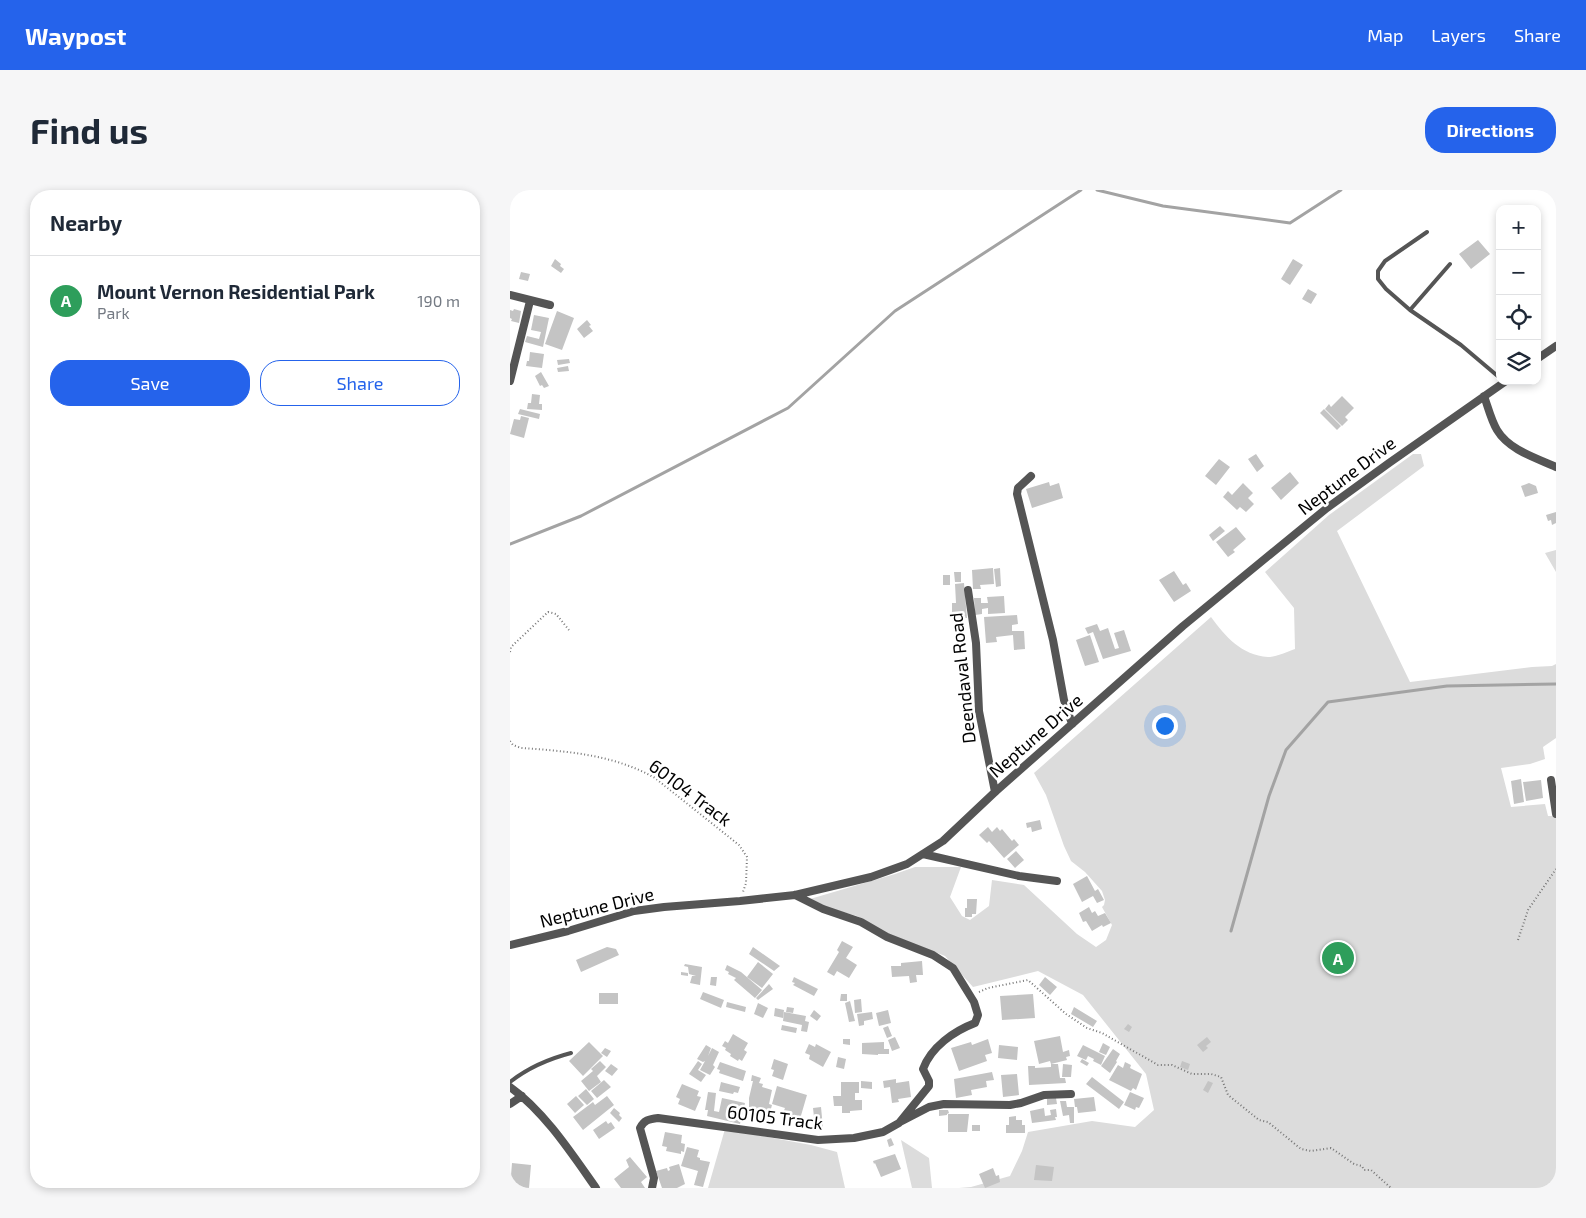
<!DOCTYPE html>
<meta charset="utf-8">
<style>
body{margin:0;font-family:"Exo 2",sans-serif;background:#f6f6f7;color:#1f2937}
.controls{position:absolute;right:15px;top:15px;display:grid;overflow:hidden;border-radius:10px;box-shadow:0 2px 8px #0003}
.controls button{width:45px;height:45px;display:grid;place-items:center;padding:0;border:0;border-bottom:1px solid #e0e1e3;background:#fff;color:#1f2937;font:25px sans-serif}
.you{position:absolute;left:654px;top:535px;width:18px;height:18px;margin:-12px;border:4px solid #fff;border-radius:50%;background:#1a73e8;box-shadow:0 0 0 8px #1a73e833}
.badge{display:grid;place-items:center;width:32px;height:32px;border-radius:50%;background:#2563eb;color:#fff;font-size:16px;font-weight:700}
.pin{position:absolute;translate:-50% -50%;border:2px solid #fff;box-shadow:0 1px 5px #0006}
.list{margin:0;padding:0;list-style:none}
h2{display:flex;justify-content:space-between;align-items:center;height:65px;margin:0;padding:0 20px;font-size:21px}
h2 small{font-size:16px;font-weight:400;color:#747a83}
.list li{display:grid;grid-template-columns:32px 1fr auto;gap:15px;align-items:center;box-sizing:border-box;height:90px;padding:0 20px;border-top:1px solid #e0e1e3}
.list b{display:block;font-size:19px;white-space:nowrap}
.list p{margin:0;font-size:16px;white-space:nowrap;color:#747a83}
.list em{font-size:16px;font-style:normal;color:#747a83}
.actions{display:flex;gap:10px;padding:15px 20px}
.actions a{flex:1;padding:11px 0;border:1px solid #2563eb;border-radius:20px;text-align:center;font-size:18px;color:#2563eb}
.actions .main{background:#2563eb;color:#fff}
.icon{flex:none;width:28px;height:28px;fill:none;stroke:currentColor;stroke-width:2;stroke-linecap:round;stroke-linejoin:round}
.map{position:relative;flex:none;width:1046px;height:998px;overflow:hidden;border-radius:20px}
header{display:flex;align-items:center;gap:30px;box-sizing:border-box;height:70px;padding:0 25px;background:#2563eb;color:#fff}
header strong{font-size:24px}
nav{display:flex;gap:28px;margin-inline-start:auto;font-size:18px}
.intro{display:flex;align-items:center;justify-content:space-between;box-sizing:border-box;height:120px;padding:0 30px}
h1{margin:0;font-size:35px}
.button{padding:12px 22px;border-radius:20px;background:#2563eb;color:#fff;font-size:18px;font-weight:700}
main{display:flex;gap:30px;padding:0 30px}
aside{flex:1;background:#fff;border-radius:20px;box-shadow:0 2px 8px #0003}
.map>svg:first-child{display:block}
</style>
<header>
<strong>Waypost</strong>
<nav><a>Map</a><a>Layers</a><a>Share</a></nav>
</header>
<div class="intro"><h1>Find us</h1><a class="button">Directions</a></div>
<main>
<aside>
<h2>Nearby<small></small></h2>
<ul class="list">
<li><span class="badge" style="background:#2e9e5b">A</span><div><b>Mount Vernon Residential Park</b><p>Park</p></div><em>190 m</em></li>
</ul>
<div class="actions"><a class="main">Save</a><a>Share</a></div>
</aside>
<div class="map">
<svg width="1046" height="998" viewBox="0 0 1046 998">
<rect width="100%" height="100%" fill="#fff"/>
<path fill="#dcdcdc" d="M903,264H911L914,276L827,341L900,492L1022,477L1042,476L1046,474V548L1033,557L1035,569L1020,574L991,578L1001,617L1035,614L1038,626H1046V998H449L461,997L500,986L512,961L518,942L582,931L625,937L644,920L636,884L573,805L528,781L463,797L435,766L376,743L347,726L322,719L300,709L385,684L405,677H451L440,707L452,726L460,730L479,716L482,690L514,695L567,744L586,757L596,750L602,735L592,717L594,715L595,710L592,701L575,682L561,671L554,656L536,605L524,583L701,427C716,447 731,465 758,467C766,467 777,462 785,459L784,418L755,382L819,325Z
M1046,360V382L1035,363Z
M215,939L301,955L327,962L335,998H198Z
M391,950L419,968L422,998H402Z"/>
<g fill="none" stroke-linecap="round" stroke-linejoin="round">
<path stroke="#a3a3a3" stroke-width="3" d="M587,0L653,16L780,33L831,0
M0,354L71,326L278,218L385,121L571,0
M721,741L759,606L776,560L818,512L937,496L1046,494"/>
</g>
<path fill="#c4c4c4" d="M968,50L980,64L961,79L949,64Z
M45,69L51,74L50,76L54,79L51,83L41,76Z
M783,69L793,75L780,95L771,89Z
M11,82L20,84L18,91L9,89Z
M798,99L807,104L801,114L792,109Z
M4,119L11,121L9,133L1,131L2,129L0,128V120L3,121Z
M47,121L64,128L52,160L35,154Z
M24,125L39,128L33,157L15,152L17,146L29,149L31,142L21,140Z
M77,130L81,135L79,136L83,141L74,148L67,139Z
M20,162L34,164L32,178L16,176L17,171H19Z
M59,169L60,173L48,175L47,170Z
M58,176L59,181L48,182L47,178Z
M31,182L39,196L34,198L32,195L30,196L25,186Z
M22,204L30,205L29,214H32V220L17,219L18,213H21Z
M832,206L844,218L835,227L838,230L832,236L815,219L819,214L821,217Z
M10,219L30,224L29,229L8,224Z
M814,219L831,236L827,240L810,223Z
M11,226L19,228L14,248L0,244L4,229L10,230Z
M746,264L754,276L747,282L738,269Z
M709,269L720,277L706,295L695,286Z
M780,282L789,293L771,310L761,298Z
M539,292L540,296L549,293L553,308L522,318L516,299Z
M733,293L743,303L738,308L744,314L736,322L730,317L727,320L713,307L718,301L722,305Z
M1019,293L1026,296L1028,303L1015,307L1011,296Z
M1046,322V333L1042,335L1041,330L1038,331L1036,325Z
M710,336L715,341L703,351L699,345Z
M726,337L736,349L723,360L725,362L718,367L706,352Z
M483,378L484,394L470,395L471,399H463L462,380Z
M490,378L491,396L486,397L484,379Z
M664,381L673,395L676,393L681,401L664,412L649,390Z
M444,382H451V392H445Z
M433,385H440V395H433Z
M454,393L457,428H446V422L442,423V413H446L445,394Z
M494,406L495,423L478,424V418L472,419V424L465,425L464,408H471V413H478L477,407Z
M507,425L508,434L502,435V441H514L515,459L504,460L503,445L486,447L487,452L476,453L474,427Z
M587,434L590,441L598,438L605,459L609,458L604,443L614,440L621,461L593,469L583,442L578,444L575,438Z
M580,445L589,472L575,476L566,450Z
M1011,589L1014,612L1004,614L1001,591Z
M1031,590L1033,608L1016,611L1013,592Z
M530,630L532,639L522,642L521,637L517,638L516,633Z
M478,637L482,642L487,637L490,641L492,639L502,651L504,649L509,655L494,668L479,651L477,653L469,645Z
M506,661L514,670L505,678L497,669Z
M577,686L585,701L588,699L594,710L587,713L583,706L572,712L563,694Z
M457,709H467L466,724H462V727H455V718H457Z
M579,717L582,723L585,721L588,726L595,723L601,733L593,737L592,735L582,741L576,731L573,732L569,723Z
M332,751L343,757L336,768L347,775L339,788L327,781L324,786L317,782L329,762L327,760Z
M97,757L106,759L109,765L71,782L66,770Z
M243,757L270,776L264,781L239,764Z
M412,771L413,785H406L407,792L400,793L399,786L382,787L381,776H391V773Z
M248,772L263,784L252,798L237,787Z
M175,774L192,777L190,795L180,793L182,786H186L179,784L178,777L174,776Z
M217,775L231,782L252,800L245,808L224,790L226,788L218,784L219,782L215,780Z
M171,782L178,783V786L171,785Z
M201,787H207L206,796L200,795Z
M284,787L308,799L304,806L283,795L285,793L282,792Z
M535,787L547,797L540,805L529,795Z
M259,794L263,799L248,810L246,808Z
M193,802L214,810L211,818L190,809Z
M89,803H108V814H89Z
M331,804H337V811H330Z
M523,804L525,828L492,830L490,806Z
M351,809L352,822L345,823L344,810Z
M340,811L345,831L339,832L335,813Z
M217,812L236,817L235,822L216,817Z
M248,813L258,818L253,828L244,824Z
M277,817L284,818L283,823L276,822Z
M564,817L587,831L583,837L561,824Z
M265,818L274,820L273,828L264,826Z
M304,820L311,826L307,831L300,826Z
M378,820L381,833L369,836L366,823Z
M274,822L296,826L295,831L299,832L297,842L291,841L292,835L273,831Z
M362,822L363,829L354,831V835L349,836L347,824Z
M618,834L622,837L619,842L614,839Z
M272,835L287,838L286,843L271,840Z
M378,836L382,846L377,848L373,838Z
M223,844L238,853L234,860L237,862L232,871L229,869L228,871L220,866L221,864L215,860L216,858L212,856L215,851L218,853Z
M550,846L553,862L559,860L560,866L556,867L557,870L541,874L540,871L529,874L524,851Z
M385,847L390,858L382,861L378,850Z
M697,847L701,852L696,856L698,858L693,862L687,855Z
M333,849H340V855L333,854Z
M478,849L482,863L475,865L477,871L449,881L441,858L461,852L462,855Z
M79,852L93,866L73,886L59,871Z
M374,852V859H379V864H368V865L352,864V853Z
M593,853L600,857L596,865L589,862Z
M299,854L305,857L306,854L321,862L313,877L299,869L300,865L295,863Z
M196,855L201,858L198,866L202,858L209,862L203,875L205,877L200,885L190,880L195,871L193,872L187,869Z
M489,855L508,857L507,870L488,868Z
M573,855L595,866L591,875L583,871L584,869L578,866L576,870L567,866Z
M95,858L101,861L97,867L91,863Z
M603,859L610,864L606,871L607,872L600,883L591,876Z
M328,867L336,869L334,879L326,877Z
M264,869L278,874L273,890L262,886L264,880L261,879Z
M572,869L579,873L577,876L570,872Z
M90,871L96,877L87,886L91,892L79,901L71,891L83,881L81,879Z
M188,871L192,874L188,880L196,885L191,892L179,884Z
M672,871L680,874L678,880L670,877Z
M210,872L236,881L233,891L209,883L210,880L207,879Z
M615,872L621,875L620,878L632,884L626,900L623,898L621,901L599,890L608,875L613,878Z
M101,874L108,879L102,886L95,881Z
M541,874H548L550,888H555L556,893L519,895L518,876H525V878L541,877Z
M553,874L562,875L561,887H552Z
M482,882L484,890L476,891L477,897L461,900L462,905L446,908L444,889Z
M507,884L509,905L493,907L491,885Z
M242,885L251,888L249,893L253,894L252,897L262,900L259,914L262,915L259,926L239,921V908L243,891H241Z
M582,887L614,912L609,919L576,894Z
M386,889V893L399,891L401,907L388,909L389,912L382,913L380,897L374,898L373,891Z
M94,890L101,897L87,908L81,901Z
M351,891L362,892V899L351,898Z
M698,891L703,893L698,903L693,900Z
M211,892L230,897L228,903L224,902L223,904L209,901Z
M331,892H349V903H345V910H352V920L340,921V923H332V916H324L323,906H331Z
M172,894L189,901L187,906L191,907L185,921L168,914L170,909L166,907Z
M267,896L297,905L290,929L273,923L275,918L262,914Z
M76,899L84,909L77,915L68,906Z
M198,902L206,903L204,921L209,922L212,908L235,913L230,934L197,926L198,920H195Z
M620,902L634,908L629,918L626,917L625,920L614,915Z
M66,906L74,915L65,923L57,914Z
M97,906L104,915L73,940L63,927L83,912L85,915Z
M584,907L586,921L568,923L567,917H565L564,909Z
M546,908L547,914L537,915V909Z
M550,911H556L557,917H564V933H560L559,925L553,926Z
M311,917L313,938L308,939L303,927H304L303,918Z
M104,918L110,923L109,925L112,928L109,932L100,923Z
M534,918L535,926L541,925L540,920L546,919L547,927H545L546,930L522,933L520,921Z
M429,920H438L439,923L437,924V925L429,926Z
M438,924H459L457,942H438Z
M506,926V930H512V935H515V943H496V935H499V927Z
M96,931L98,934L101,932L105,938L89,949L83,940Z
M462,935H470V941H462Z
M155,942L172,945L171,953L175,954L174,962L171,961V964L156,961L157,957L152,956Z
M381,948L384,955L379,957L377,950Z
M177,957L189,960L187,967L190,968V970L200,972L193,997L184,995L188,981L171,976Z
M385,964L391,979L371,987L365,973L364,974L363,971Z
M120,967L137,987L131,992L135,998H111L104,989L119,977L116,970Z
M2,973L21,975L19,998H0Z
M169,974L175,994L167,998H152L146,981L157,978L158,981L160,980L159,977Z
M526,975L544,977L542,991L524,990Z
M483,978L486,986L489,985L490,992L475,998L469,984Z"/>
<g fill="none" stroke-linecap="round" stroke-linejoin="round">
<path stroke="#777" stroke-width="2" stroke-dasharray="1 2.5" stroke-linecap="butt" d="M0,462L1,457L38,422L46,424L59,440
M0,551L3,555L11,558C57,561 105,565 145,588L229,655L237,667L236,693L233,702
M1008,750L1018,720L1046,679
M469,802L478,798L518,790L556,824L577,838L592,843L648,875H662L682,884H701L711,887L718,905L749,930L758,932L791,959L801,961L821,958L844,974L852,976L854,980H861L881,998"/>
<path stroke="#555" stroke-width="4" d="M917,42L875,71L868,81V89L876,99L900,120L951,155L990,188
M900,120L940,74
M0,892C19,877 38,869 61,863"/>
<path stroke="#555" stroke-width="8" d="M0,105L40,115
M1027,169L1046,156
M0,191L20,111
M974,206C978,217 981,230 987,240C999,260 1026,268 1046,277
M521,286L508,298L507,304L543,450L554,510L562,534
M458,400L466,453L469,521L485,602
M1041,590L1046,624
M413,664L509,686L547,691
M0,755L58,741L124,721L154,717L230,711L285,705L361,687L397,674L433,651L485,602L673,436L757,367L817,318L879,273L996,191
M0,897C34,921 62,964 86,998
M0,914L12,906
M390,932L419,917L434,914L500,915L511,913L534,905L561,904
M142,998L144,988L130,938C134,930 139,929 148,928L308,950L344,948L373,942L389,933L419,896V891L413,879C421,857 444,841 465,833L468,825L464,812L443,778L423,765L377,747L351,732L313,719L285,705"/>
</g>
<g text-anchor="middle" stroke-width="5" stroke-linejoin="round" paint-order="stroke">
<g font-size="18" fill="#000" stroke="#fff">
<text transform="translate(837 286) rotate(-37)" y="6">Neptune Drive</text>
<text transform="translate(453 488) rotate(-96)" y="6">Deendaval Road</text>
<text transform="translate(526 546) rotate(-41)" y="6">Neptune Drive</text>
<text transform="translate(180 603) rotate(37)" y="6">60104 Track</text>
<text transform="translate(87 718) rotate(-14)" y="6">Neptune Drive</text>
<text transform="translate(265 928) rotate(7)" y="6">60105 Track</text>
</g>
</g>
</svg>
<div class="controls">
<button>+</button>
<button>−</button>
<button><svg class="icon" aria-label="locate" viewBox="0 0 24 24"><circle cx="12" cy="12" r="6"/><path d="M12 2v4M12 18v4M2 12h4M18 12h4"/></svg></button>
<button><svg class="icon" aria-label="layers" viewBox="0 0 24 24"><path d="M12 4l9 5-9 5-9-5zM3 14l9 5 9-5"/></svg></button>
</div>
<div class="you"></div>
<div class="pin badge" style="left:828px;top:768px;background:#2e9e5b">A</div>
</div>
</main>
